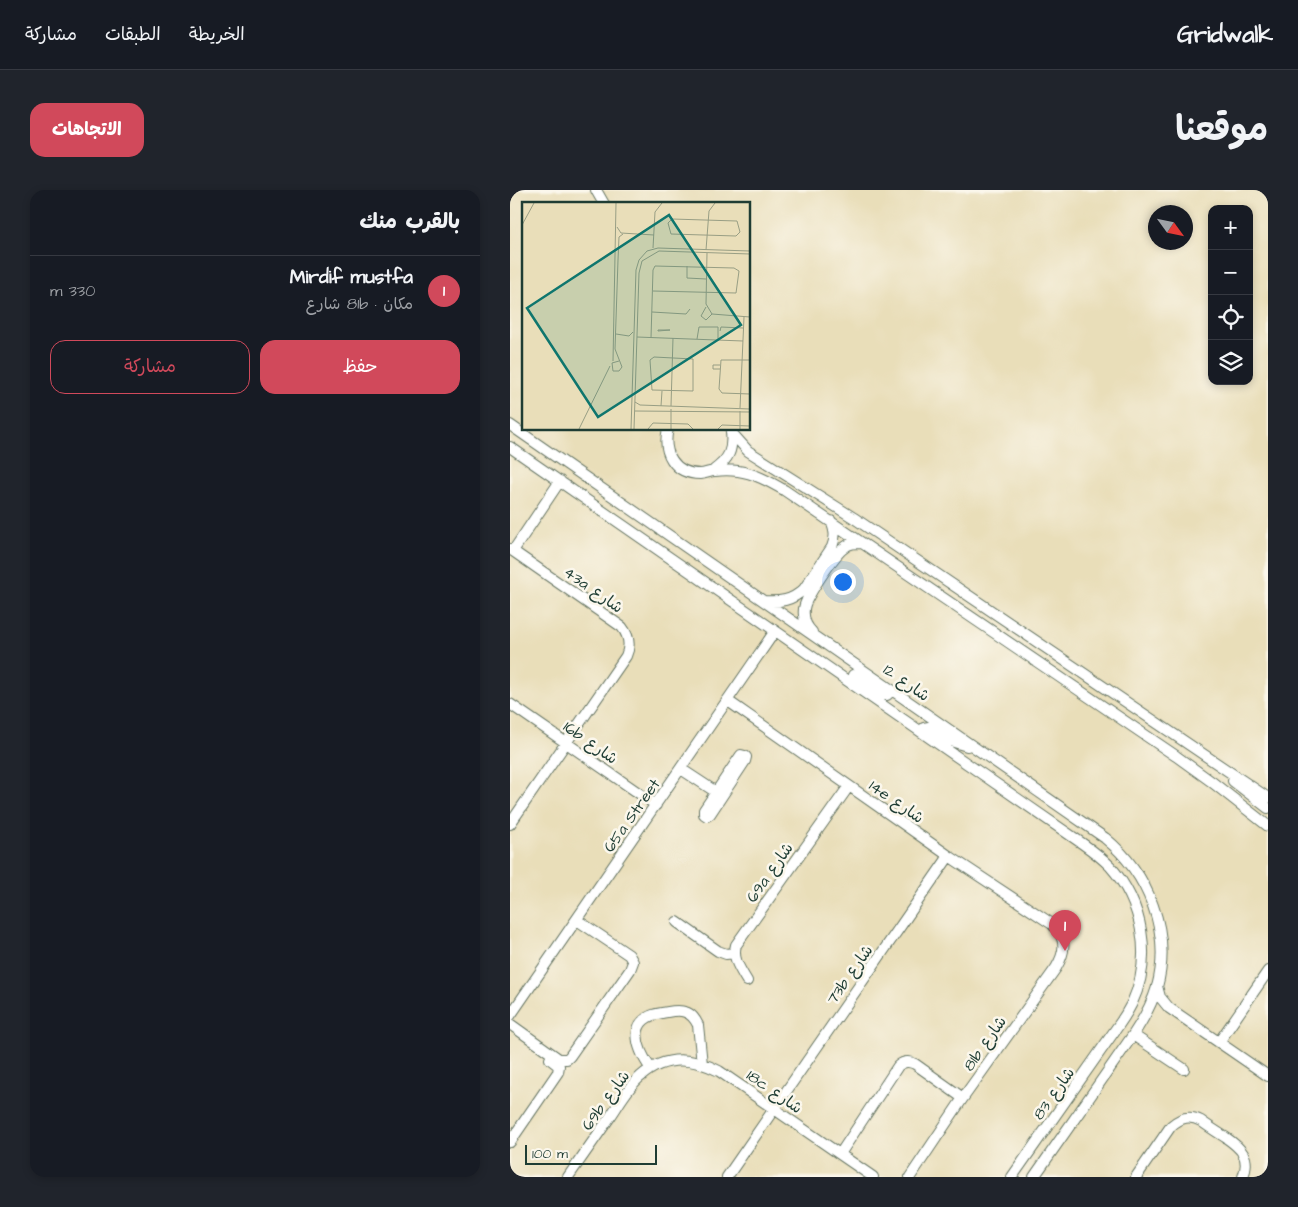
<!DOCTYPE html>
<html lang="ar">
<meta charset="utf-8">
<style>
body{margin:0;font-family:"Architects Daughter","Playpen Sans Arabic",sans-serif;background:#20242c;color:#f1f3f6;direction:rtl}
.controls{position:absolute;right:15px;top:15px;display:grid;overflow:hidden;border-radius:10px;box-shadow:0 2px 8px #0003}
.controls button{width:45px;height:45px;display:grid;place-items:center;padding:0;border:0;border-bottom:1px solid #363941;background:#171b24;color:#f1f3f6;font:25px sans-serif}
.compass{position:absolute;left:638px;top:15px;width:45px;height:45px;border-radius:50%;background:#171b24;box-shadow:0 2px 8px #0003;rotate:123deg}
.scale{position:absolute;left:15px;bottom:12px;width:132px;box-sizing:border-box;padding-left:5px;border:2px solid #1f3d34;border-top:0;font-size:14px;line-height:18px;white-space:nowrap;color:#1f3d34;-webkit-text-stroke:4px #fbf7ec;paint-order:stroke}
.you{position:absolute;left:332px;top:391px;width:18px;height:18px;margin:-12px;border:4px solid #fff;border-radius:50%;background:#1a73e8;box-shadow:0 0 0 8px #1a73e833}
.badge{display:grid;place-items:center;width:32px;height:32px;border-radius:50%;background:#d1495b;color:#fff;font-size:16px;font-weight:700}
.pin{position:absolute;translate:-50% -41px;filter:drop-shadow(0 1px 2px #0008)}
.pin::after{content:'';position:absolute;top:26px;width:18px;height:15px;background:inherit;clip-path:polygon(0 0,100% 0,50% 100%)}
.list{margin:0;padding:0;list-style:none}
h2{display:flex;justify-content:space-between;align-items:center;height:65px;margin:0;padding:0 20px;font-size:21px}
h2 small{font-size:16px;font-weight:400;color:#9ea1a6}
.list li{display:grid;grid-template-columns:32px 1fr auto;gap:15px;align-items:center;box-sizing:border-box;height:70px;padding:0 20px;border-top:1px solid #363941}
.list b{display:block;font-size:19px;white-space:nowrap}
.list p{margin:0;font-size:16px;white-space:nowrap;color:#9ea1a6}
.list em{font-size:16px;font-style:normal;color:#9ea1a6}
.actions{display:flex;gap:10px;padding:15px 20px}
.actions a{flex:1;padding:11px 0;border:1px solid #d1495b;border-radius:15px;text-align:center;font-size:18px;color:#d1495b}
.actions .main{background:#d1495b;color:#fff}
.icon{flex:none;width:28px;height:28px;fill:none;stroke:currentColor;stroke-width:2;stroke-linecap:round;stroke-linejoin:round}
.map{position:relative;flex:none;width:758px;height:987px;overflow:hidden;direction:ltr;border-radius:15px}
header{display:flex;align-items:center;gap:30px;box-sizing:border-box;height:70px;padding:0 25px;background:#171b24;border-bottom:1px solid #363941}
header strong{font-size:24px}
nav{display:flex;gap:28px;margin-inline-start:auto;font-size:18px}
.intro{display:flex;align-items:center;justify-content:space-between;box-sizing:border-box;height:120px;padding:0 30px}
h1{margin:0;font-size:35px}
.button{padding:12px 22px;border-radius:15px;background:#d1495b;color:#fff;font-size:18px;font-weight:700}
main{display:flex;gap:30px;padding:0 30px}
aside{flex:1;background:#171b24;border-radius:15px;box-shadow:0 2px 8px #0003}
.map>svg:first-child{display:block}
</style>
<header>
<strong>Gridwalk</strong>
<nav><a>الخريطة</a><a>الطبقات</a><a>مشاركة</a></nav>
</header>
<div class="intro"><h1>موقعنا</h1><a class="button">الاتجاهات</a></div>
<main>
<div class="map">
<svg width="758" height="987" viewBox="0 0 758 987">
<rect width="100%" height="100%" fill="#fbf7ec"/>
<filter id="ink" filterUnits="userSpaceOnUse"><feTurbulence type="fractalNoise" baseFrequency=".02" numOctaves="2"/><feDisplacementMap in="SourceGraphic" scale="10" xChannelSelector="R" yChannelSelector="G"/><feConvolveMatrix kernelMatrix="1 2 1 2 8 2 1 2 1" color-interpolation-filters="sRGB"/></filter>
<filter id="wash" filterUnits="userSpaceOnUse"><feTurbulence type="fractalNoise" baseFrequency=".0096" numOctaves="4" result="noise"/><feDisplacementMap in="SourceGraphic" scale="20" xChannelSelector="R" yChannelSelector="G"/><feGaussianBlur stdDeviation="1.12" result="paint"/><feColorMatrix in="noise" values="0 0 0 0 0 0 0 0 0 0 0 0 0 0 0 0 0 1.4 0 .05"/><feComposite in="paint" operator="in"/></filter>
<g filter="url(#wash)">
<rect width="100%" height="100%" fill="#e9deb9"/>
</g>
<g filter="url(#ink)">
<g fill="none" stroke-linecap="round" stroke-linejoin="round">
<defs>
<path id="minor" d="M86,0L94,14
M0,235L595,648C638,683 662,742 647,797C642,814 633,830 623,845L524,987
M158,239C152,262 164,284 190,284C195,284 200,281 205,281C213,280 220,280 228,281C244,283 260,292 274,300L666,566L702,592L758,636
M221,242L238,261L344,328L758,608
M0,257C192,389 382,522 573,654C583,661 592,668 600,676C633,713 643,768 622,813C618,821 613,829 608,836L502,987
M204,280C219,269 223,260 221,242
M0,359L112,437C119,446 121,455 116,466L0,634
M3,361L50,291
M254,411C270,412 282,411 294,399L322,357C326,347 325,341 321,331
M302,442C298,438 294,432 294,425C293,419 296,411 299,406C305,395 325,364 334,358C339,353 345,353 352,353
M343,485L373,505H377L382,500
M218,511L439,666L542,734C557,748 556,761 546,778L453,908L400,987
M0,514L146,615
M411,541L414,538L419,537L441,551L457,556
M231,565L235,566L236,567L235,571L200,624L197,626L194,624V620Z
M171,579L206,602
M723,591L758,618
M167,732L208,761L216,764L224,763
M237,791C230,779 222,769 226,755L339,596
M647,796L650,807L659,818L758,886
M0,826L265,441
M0,834L49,869H57L60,866L120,780L123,772L119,765L67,730
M623,845L674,879
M709,852L758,781
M141,879C126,858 116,828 152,823C159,822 168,819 175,822C182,824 185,829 188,835L192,874
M0,952L48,882L49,876L40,869
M330,964L388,876C394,871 399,871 405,874L453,908
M58,987C72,967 86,947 100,927C109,914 118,897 130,887C154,865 182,867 209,881L363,987
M217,987L439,666
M626,987L661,936C671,927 680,925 691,931C699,937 707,942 715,947C731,958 741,967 733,987"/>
</defs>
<use href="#minor" stroke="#667563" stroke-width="12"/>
<use href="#minor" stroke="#fff" stroke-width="10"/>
</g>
</g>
<g text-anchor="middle" stroke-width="5" stroke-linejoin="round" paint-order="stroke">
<g font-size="16" fill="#1f3d34" stroke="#fbf7ec">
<text transform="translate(84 399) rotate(35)" y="6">43a شارع</text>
<text transform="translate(397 492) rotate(35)" y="6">شارع 12</text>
<text transform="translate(81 552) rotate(35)" y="6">16b شارع</text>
<text transform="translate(387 611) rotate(35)" y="6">14e شارع</text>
<text transform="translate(121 625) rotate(-55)" y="6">65a Street</text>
<text transform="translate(259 682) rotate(-55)" y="6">69a شارع</text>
<text transform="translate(339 784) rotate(-55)" y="6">73b شارع</text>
<text transform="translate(474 853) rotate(-55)" y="6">81b شارع</text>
<text transform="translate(265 901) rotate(35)" y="6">18c شارع</text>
<text transform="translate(543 903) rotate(-55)" y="6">شارع 83</text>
<text transform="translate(95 910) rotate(-54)" y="6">69b شارع</text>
</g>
</g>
<g transform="translate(12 12)">
<rect width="228" height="228" fill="#e9deb9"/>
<path fill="none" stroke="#989e84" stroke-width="1" d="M150,17L215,19L218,30L214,34L149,32L146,21ZM0,23L12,1M95,25L99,31L132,33M131,46L133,10L140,1M184,48L187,9L193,1M185,51L184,102L190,112M165,64V76L184,77M184,105L179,114L184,118L190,112M130,110L164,112L168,107M190,112L228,115M136,128H148L136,129ZM198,129L199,125L221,126M94,132L107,134L111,130M115,135L221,139M129,136L131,68L133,64L212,66L217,69L214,91L131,89M175,137L177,125H196V138M132,155L171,157V189L130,188L128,158ZM228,158H199L197,187L200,191L228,192M91,159L94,1M97,159L90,161L91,169H97L100,165L93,147L96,58L97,35L101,32M198,167H191V163H198M113,200L118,203L228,207M139,204L140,189M149,204L151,136M218,206L222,115M113,209L228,210M57,227L88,164M109,227L114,68L117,58L125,49L136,46L228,49M112,227L117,71L120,59L137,49L228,52M126,227L131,221L166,222L171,227M149,227V207M196,227L200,223L228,224M218,227V209"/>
<path fill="#0f766e" fill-opacity="0.15" stroke="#0f766e" stroke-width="2.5" d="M147,13L219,123L76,215L5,106Z"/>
<rect width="228" height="228" fill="none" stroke="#1f3d34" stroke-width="2.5"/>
</g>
</svg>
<div class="controls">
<button>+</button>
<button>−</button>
<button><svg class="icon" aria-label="locate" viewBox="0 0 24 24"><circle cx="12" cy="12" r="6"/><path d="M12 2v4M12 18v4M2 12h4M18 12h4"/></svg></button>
<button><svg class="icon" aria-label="layers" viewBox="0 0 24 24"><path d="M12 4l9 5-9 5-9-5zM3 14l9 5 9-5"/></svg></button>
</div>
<svg class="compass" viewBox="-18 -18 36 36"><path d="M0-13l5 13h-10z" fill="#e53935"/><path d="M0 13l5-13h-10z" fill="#9ea1a6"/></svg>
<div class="scale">100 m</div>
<div class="you"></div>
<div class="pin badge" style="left:555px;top:761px">1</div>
</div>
<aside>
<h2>بالقرب منك<small></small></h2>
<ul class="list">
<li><span class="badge">1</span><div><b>Mirdif mustfa</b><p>مكان · 81b شارع</p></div><em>330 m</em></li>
</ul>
<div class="actions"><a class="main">حفظ</a><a>مشاركة</a></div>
</aside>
</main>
